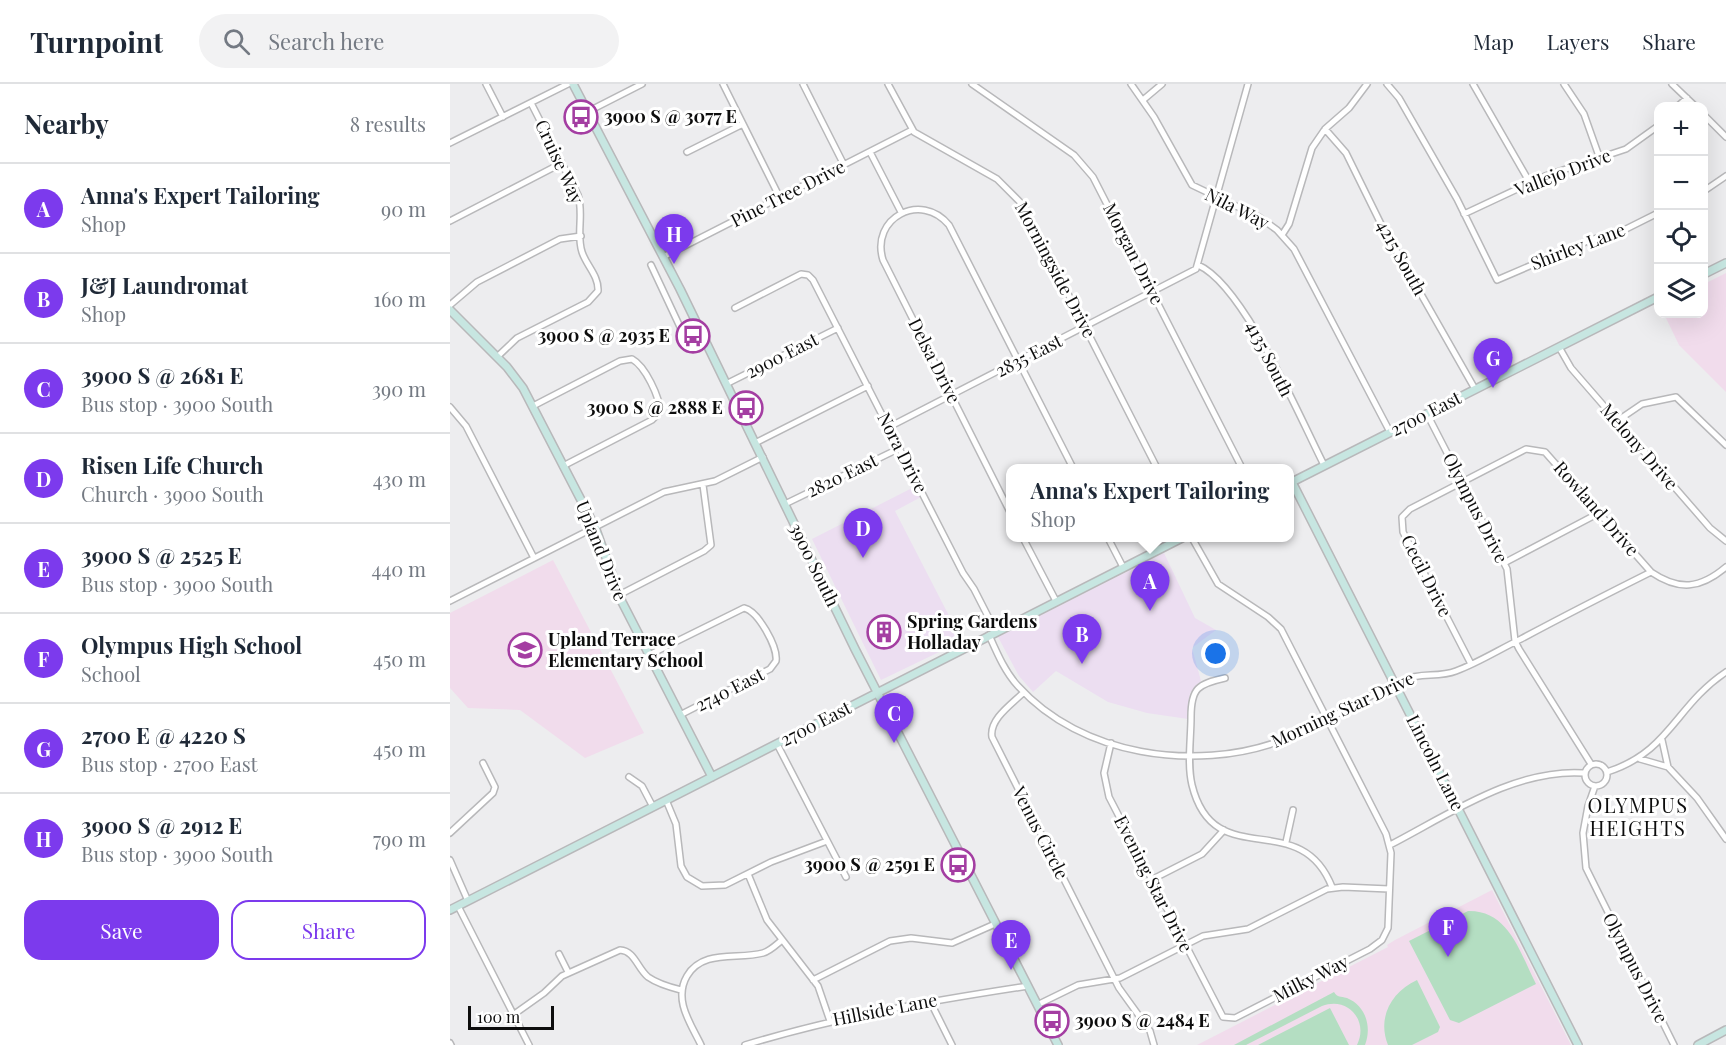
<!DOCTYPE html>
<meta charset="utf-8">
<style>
body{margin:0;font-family:"Playfair Display",serif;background:#f2f2f3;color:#1f2937}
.controls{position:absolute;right:18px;top:18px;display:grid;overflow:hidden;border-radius:12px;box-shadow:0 6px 24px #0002}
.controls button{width:54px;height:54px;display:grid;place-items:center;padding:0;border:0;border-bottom:2px solid #e0e1e3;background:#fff;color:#1f2937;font:30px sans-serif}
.scale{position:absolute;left:18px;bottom:15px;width:86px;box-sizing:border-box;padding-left:6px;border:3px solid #0d0d0d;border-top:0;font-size:16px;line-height:21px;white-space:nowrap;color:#0d0d0d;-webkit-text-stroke:4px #fff;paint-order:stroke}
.you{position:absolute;left:766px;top:570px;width:21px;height:21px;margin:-15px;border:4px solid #fff;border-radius:50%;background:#1a73e8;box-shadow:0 0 0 9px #1a73e833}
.badge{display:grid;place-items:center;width:39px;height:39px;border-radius:50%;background:#7c3aed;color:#fff;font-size:20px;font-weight:700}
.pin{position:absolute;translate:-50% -50px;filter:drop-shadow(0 2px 3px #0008)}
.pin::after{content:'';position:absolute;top:32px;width:21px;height:18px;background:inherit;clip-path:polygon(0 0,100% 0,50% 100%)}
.popup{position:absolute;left:556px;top:380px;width:288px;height:78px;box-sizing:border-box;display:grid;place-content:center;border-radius:12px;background:#fff;filter:drop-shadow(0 2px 4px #0005);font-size:20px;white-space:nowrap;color:#747a83}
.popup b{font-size:22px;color:#1f2937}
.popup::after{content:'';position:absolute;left:50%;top:100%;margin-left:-12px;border:12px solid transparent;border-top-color:#fff}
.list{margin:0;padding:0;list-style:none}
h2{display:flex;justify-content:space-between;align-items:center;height:78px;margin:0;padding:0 24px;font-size:26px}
h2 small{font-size:20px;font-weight:400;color:#747a83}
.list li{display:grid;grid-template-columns:39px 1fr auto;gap:18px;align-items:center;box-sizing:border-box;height:90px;padding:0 24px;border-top:2px solid #e0e1e3}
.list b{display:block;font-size:22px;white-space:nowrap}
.list p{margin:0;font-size:20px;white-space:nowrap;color:#747a83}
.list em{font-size:20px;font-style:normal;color:#747a83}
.actions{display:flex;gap:12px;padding:18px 24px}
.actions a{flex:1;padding:14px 0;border:2px solid #7c3aed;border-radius:18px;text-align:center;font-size:21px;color:#7c3aed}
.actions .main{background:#7c3aed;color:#fff}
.icon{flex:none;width:33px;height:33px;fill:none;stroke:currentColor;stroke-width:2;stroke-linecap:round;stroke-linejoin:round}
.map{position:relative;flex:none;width:1276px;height:961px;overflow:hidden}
header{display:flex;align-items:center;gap:36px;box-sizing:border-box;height:84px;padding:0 30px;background:#fff;border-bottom:2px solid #e0e1e3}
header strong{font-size:28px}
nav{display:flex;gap:33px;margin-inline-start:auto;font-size:21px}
.search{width:420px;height:54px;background:#f2f2f3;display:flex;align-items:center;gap:15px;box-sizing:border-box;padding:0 21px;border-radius:33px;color:#747a83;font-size:22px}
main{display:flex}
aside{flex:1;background:#fff}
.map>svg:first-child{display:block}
</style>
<header>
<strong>Turnpoint</strong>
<div class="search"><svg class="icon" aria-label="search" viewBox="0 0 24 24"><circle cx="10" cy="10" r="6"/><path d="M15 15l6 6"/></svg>Search here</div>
<nav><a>Map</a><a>Layers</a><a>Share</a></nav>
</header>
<main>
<aside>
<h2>Nearby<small>8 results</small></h2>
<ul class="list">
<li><span class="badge">A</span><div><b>Anna's Expert Tailoring</b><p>Shop</p></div><em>90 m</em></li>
<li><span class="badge">B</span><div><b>J&amp;J Laundromat</b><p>Shop</p></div><em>160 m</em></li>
<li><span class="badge">C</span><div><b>3900 S @ 2681 E</b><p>Bus stop · 3900 South</p></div><em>390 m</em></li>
<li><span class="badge">D</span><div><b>Risen Life Church</b><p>Church · 3900 South</p></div><em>430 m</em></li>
<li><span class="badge">E</span><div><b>3900 S @ 2525 E</b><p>Bus stop · 3900 South</p></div><em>440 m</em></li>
<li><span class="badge">F</span><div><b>Olympus High School</b><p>School</p></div><em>450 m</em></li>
<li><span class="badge">G</span><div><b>2700 E @ 4220 S</b><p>Bus stop · 2700 East</p></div><em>450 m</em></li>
<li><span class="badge">H</span><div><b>3900 S @ 2912 E</b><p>Bus stop · 3900 South</p></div><em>790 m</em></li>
</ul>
<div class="actions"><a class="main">Save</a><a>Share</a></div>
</aside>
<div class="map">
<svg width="1276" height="961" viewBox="0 0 1276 961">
<rect width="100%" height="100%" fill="#ededef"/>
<path fill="#ecdef1" d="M466,402L471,413L445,427L512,557L431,596L362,455Z
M714,469L745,534L766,546L742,564L751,597L740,609L738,635L697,629L658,618L606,587L583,608L569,592L548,553Z"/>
<path fill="#f1dcec" d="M1276,189V308L1229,261L1214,230H1254V200Z
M103,476L194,649L135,674L70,626L18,624L0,604V529Z
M1042,806L1121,961H747L938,863L937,861L945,856Z"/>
<path fill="#b4dec2" d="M1018,827C1059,826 1070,869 1086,900L1009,939L1000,936L959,857Z
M967,896L990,943L988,948L962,961H938C927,934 941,908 967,896Z
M884,908C888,914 890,912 897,914C916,922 922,943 915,961H907C919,937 898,912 872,922L796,961H784Z
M880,924L899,961H808Z"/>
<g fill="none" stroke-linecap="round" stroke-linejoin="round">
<defs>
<path id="street" d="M36,0L53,33
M273,0L330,114
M353,0L394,81
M438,0L464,48L547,95L572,120L707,384
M522,0L624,71L643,93L792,384
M681,0L704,33L742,101L809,133L827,146L844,165L940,348
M937,0L949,14L1007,115L1047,196L1140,156L1172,147L1208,129
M1023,0L1080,99
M1114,0L1134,30L1150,75
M1222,0L1245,22
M693,16L712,0
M1228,22L1237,14
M139,27L192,0
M1254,31L1276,53
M875,45L896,69L931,140L1025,305
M0,59L118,0
M237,68L293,40
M420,68L451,128
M1254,107L1276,92
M1014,130L1095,92L1176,65L1208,42
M0,137L112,79
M832,151L839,140L862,64L875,45L899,24L917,0
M213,173L462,46
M201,181L231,245L245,238
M748,181C794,201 850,334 874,381
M0,221L27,198L110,155L131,152
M285,224L351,190L358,191L363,196L513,489L524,505L546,548
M1109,263L1121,284L1260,444L1276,457
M47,273L67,254L138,218L148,207C149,192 136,181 132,168C126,150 134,130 128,111L81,19
M276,300L388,244
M83,322L170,277L182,275C195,282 210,313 210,328L202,336L113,382
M0,323L16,342L84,474
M977,330L1057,485L1065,557L1069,565L1141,680
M1167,337L1192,320L1226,313L1276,361
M439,343L746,185L798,0
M305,359L418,302
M335,420L450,364
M560,428L433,176C420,134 471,107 499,141L623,384
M573,454L606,517
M658,454L673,483
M1054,479L1149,429
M169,511L254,467L261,461L253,401
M0,517L214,408L265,397L313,373
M539,551C547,569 555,588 568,602C631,672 745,688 830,657C873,641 911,615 953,596C971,588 988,594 1006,587C1028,579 1050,565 1071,555C1114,532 1157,510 1201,488
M199,571L294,524C308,527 328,563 326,577L320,585L230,631
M1021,580L953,448L952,433L960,425L1076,365L1095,368L1201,488C1229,507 1250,505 1276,483
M775,594C748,600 741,604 741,633C741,655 737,680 742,701C764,791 850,721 882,803
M574,608C562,620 539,635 542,653L669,904L700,947L704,961
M1212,656L1218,683
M661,659L654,689L659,713L773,933L785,934L920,865L932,856L938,844L941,769L936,750L831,545L818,533L768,500L742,454
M327,660L396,793
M1190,675L1218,683L1247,714L1276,755
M1135 691a11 11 0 1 1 22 0a11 11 0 1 1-22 0Z
M1157,688C1220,668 1225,622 1276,588
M179,693L192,702L203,723
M1145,702L1138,722L1133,749L1136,784L1224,961
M216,716L226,740L231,782L237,793L252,802L275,801L321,778L377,757
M0,749L43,709L45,703L33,679
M836,758L843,726
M940,761C998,731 1066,684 1134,689
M0,776L18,817
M298,790L317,836L368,902L380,937
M701,796L752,770L774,746
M8,822L79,961
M109,870L118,888
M363,896L440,857L461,854L502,859L545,840
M480,917L502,961
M587,921L628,901L670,894L753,852L798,845L877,805L893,803L939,805
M63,931L94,909L112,892L170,866C185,867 187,884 198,893C208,900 219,903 231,906
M0,959L1,961
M251,961C241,940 223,916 237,892C253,865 287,876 313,869C320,867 326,861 332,856
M295,961C391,932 480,917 578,902"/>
<path id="secondary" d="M123,0L230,205L405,565L608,961
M1254,190L1276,179
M0,226L57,283L73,304L145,443L172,518L262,693
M842,398L1128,961
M840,399L1208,213
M0,826L732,454
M1248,961L1276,946"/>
</defs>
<use href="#street" stroke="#b8b8ba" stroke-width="8"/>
<use href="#secondary" stroke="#b8b8ba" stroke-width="10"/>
<use href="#street" stroke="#fff" stroke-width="5"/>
<use href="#secondary" stroke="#c7e6e1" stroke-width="7"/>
</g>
<defs>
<symbol id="bus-ring" viewBox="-11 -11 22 22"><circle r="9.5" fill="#fff" stroke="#a43ea2" stroke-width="1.5"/><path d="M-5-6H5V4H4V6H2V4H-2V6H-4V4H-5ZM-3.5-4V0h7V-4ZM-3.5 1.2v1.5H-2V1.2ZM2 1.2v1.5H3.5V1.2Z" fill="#a43ea2"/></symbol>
<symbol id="building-ring" viewBox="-11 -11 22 22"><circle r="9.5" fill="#fff" stroke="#a43ea2" stroke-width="1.5"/><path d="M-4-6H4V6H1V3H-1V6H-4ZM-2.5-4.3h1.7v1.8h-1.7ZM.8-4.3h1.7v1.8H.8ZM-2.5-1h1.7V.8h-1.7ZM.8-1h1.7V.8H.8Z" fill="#a43ea2"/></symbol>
<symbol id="school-ring" viewBox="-11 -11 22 22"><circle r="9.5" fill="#fff" stroke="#a43ea2" stroke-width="1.5"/><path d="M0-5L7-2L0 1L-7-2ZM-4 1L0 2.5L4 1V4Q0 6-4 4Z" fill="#a43ea2"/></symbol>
</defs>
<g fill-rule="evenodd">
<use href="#bus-ring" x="112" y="14" width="38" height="38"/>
<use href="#bus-ring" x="224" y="233" width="38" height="38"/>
<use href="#bus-ring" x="277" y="305" width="38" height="38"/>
<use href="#building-ring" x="415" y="529" width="38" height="38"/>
<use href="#school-ring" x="56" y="547" width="38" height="38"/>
<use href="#bus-ring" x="489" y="762" width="38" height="38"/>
<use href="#bus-ring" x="583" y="918" width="38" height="38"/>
</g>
<g text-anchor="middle" stroke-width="6" stroke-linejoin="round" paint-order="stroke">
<g font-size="18" font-weight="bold" fill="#0d0d0d" stroke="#fff" text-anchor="start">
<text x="154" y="39">3900 S @ 3077 E</text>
<text x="220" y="258" text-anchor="end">3900 S @ 2935 E</text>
<text x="273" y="330" text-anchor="end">3900 S @ 2888 E</text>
<text x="457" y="544">Spring Gardens<tspan x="457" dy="21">Holladay</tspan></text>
<text x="98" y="562">Upland Terrace<tspan x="98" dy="21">Elementary School</tspan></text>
<text x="485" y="787" text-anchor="end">3900 S @ 2591 E</text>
<text x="625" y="943">3900 S @ 2484 E</text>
</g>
<g font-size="18" fill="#0d0d0d" stroke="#fff">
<text transform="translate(109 78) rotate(65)" y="6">Cruise Way</text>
<text transform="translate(1113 89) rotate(-21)" y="6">Vallejo Drive</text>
<text transform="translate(338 110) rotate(-27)" y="6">Pine Tree Drive</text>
<text transform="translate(787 125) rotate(27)" y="6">Nila Way</text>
<text transform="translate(1128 163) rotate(-21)" y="6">Shirley Lane</text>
<text transform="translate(683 170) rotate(63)" y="6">Morgan Drive</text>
<text transform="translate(951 174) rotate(61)" y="6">4215 South</text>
<text transform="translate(605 186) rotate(62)" y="6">Morningside Drive</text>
<text transform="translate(332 272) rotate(-27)" y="6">2900 East</text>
<text transform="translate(579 272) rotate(-27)" y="6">2835 East</text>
<text transform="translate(819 275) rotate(63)" y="6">4135 South</text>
<text transform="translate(484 277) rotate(63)" y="6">Delsa Drive</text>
<text transform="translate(976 330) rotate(-27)" y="6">2700 East</text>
<text transform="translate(1189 363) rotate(49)" y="6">Melony Drive</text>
<text transform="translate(452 369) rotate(63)" y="6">Nora Drive</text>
<text transform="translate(392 392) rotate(-26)" y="6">2820 East</text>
<text transform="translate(1025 424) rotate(63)" y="6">Olympus Drive</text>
<text transform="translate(1146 425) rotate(49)" y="6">Rowland Drive</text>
<text transform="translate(151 467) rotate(68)" y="6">Upland Drive</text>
<text transform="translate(364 481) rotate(64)" y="6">3900 South</text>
<text transform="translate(976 492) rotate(63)" y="6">Cecil Drive</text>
<text transform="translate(280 606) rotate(-27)" y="6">2740 East</text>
<text transform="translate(893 626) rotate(-25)" y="6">Morning Star Drive</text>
<text transform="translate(366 640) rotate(-27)" y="6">2700 East</text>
<text transform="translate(985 679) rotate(63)" y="6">Lincoln Lane</text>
<text transform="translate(590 749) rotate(63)" y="6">Venus Circle</text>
<text transform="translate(703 800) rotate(63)" y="6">Evening Star Drive</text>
<text transform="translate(1185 884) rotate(63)" y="6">Olympus Drive</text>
<text transform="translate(861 895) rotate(-27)" y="6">Milky Way</text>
<text transform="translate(435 926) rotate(-11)" y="6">Hillside Lane</text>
</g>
<g font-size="20" letter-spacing="1.5" fill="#0d0d0d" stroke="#fff">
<text x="1188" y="729">OLYMPUS<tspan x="1188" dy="23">HEIGHTS</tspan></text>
</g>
</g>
</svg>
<div class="controls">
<button>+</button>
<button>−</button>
<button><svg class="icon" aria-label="locate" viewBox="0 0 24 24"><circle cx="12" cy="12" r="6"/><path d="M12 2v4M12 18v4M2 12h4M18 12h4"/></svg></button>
<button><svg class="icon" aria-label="layers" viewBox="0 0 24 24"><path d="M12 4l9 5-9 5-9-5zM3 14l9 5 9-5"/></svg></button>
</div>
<div class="scale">100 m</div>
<div class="you"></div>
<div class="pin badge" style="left:700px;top:527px">A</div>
<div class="popup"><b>Anna's Expert Tailoring</b>Shop</div>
<div class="pin badge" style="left:632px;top:580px">B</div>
<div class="pin badge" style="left:444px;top:659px">C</div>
<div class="pin badge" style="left:413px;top:474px">D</div>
<div class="pin badge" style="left:561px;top:886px">E</div>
<div class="pin badge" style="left:998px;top:873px">F</div>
<div class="pin badge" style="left:1043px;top:304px">G</div>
<div class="pin badge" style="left:224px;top:180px">H</div>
</div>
</main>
